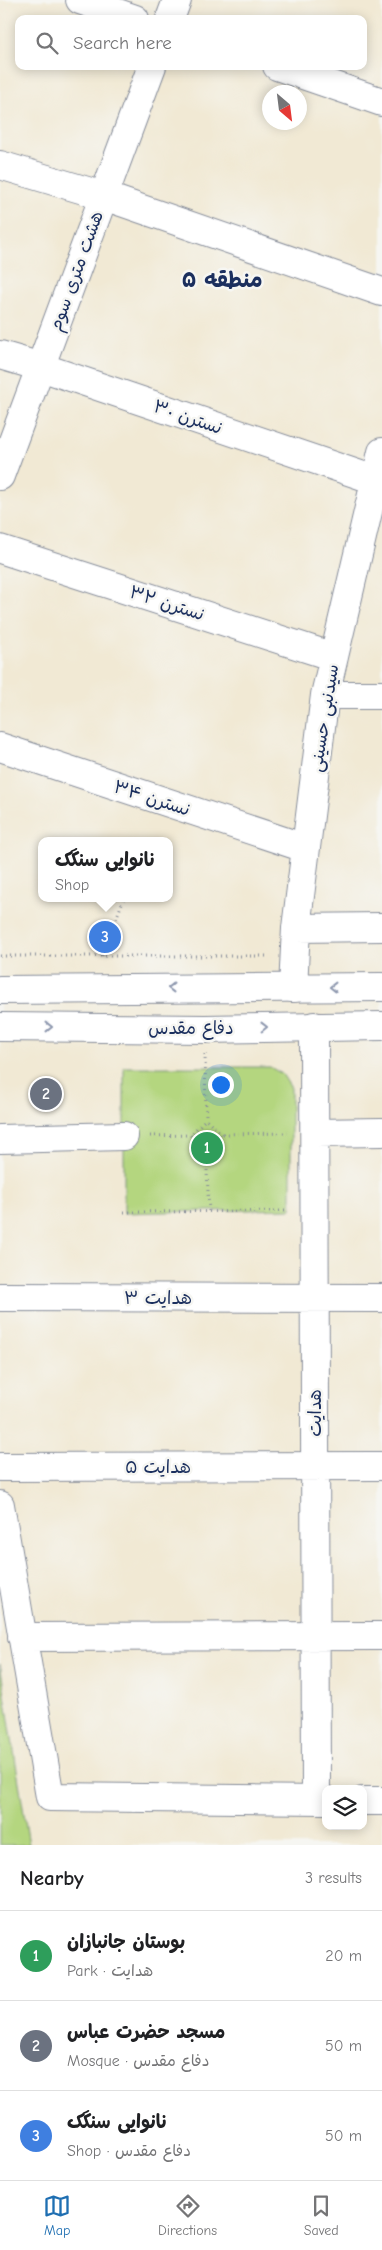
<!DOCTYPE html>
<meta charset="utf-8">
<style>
body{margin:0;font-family:"Comic Neue","Playpen Sans Arabic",sans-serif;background:#f2f2f2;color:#202124}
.controls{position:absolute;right:15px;bottom:15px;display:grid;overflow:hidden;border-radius:10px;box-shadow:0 2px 12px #0003}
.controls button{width:45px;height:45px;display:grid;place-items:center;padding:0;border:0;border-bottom:1px solid #e0e0e0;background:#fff;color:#202124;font:25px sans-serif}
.compass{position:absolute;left:262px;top:85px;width:45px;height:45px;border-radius:50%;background:#fff;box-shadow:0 2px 12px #0003;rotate:152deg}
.you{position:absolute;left:220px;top:1084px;width:18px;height:18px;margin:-12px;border:4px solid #fff;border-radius:50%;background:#1a73e8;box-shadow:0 0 0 8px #1a73e833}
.badge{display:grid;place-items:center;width:32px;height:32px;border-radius:50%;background:#1f6fb2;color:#fff;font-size:16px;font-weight:700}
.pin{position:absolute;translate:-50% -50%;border:2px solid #fff;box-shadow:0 1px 5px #0006}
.popup{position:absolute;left:38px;top:837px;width:135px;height:65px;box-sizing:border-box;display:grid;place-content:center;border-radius:10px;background:#fff;filter:drop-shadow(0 1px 4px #0005);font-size:16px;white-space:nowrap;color:#757577}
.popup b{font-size:19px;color:#202124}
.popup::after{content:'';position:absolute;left:50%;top:100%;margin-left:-10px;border:10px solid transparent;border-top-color:#fff}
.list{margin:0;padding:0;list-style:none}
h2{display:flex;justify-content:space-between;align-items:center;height:65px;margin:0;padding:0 20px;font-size:21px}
h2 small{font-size:16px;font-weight:400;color:#757577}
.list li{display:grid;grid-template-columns:32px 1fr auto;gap:15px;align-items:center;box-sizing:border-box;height:90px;padding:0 20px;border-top:1px solid #e0e0e0}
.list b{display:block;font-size:19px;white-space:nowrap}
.list p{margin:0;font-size:16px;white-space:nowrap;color:#757577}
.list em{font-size:16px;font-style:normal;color:#757577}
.icon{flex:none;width:28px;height:28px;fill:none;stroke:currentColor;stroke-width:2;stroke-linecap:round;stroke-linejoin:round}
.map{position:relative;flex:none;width:382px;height:1845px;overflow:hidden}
.search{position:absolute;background:#fff;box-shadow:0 2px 12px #0003;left:15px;right:15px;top:15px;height:55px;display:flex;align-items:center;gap:12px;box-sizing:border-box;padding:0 18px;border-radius:10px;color:#757577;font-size:19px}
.sheet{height:335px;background:#fff}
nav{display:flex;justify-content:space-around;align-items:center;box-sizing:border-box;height:70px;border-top:1px solid #e0e0e0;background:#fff;font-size:14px;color:#757577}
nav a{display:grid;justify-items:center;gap:2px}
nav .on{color:#1f6fb2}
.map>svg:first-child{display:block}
</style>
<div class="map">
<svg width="382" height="1845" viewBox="0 0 382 1845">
<rect width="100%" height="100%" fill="#f6f6f2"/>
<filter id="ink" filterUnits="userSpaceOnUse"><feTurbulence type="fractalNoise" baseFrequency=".02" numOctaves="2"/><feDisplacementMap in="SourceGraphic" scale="10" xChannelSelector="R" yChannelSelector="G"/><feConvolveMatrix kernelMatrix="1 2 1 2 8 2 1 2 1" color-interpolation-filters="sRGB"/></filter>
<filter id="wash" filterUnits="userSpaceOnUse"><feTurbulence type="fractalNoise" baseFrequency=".0096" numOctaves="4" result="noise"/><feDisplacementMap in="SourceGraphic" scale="20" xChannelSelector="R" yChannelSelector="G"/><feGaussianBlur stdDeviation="1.12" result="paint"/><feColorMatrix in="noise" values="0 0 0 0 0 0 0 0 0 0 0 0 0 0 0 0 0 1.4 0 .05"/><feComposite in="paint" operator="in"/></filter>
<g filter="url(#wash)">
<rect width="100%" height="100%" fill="#f1e9d4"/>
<path fill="#b4d67f" stroke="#68826e" d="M124,1067H270L282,1074L291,1088V1209L124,1213Z
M0,1664L29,1845H0Z"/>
</g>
<g filter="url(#ink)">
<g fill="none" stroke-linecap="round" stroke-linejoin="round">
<defs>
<path id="street" d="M80,0L135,19
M170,19L177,0
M277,66L382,102
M0,165L104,196L382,292
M0,355L41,367L375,480H382
M0,476L152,66
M0,549L334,657
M325,695H382
M0,747L305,848
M296,928L382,927
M293,988L296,928L325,695L382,452
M314,1026L316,1800
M315,1133L382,1132
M0,1139L124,1136
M0,1297L382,1298
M0,1467L382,1466
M0,1505L50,1797L326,1800
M22,1637L382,1636
M363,1801H382"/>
<path id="secondary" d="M0,990L382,987
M0,1027L205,1029L382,1026"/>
</defs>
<use href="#street" stroke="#868c99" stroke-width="30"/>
<use href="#secondary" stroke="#868c99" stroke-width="30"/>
<path stroke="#868c99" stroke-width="3" stroke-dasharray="1 4" stroke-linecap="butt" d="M0,956H269
M102,956L124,898
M205,1054L206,1119
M222,1134L206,1119L190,1135L206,1150L222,1134L288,1133
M150,1136L190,1135
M206,1150L209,1212
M124,1212L289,1211"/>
<use href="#street" stroke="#fff" stroke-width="28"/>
<use href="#secondary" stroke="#fff" stroke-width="28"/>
</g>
<defs><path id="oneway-chevron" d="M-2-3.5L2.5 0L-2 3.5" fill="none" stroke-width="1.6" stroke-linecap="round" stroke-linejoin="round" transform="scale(1.25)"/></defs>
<g stroke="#8d97ae">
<use href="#oneway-chevron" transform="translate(333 987) rotate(180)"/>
<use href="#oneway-chevron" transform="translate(171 988) rotate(180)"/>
<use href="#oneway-chevron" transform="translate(49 1027)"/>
<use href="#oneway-chevron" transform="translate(264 1027) rotate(-1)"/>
</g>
</g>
<g text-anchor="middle" stroke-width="5" stroke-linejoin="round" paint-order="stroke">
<g font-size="18" fill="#1b2f5e" stroke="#f6f6f2">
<text transform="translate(76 271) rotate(-70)" y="6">هشت متری سوم</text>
<text transform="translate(188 417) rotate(19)" y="6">نسترن ۳۰</text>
<text transform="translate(167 603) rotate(18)" y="6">نسترن ۳۲</text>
<text transform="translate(324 718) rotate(-81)" y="6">سیدنبی حسینی</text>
<text transform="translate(152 798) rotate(18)" y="6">نسترن ۳۴</text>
<text x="191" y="1034">دفاع مقدس</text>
<text x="158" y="1304">هدایت ۳</text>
<text transform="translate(315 1413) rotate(-90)" y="6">هدایت</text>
<text x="158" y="1473">هدایت ۵</text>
</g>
<g font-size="22" font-weight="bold" fill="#1b2f5e" stroke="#f6f6f2">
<text x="222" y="287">منطقه ۵</text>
</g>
</g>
</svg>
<div class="controls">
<button><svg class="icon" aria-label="layers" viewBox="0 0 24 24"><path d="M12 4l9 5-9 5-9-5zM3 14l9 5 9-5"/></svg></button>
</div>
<svg class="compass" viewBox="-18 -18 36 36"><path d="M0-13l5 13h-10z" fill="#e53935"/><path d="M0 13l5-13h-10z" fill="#757577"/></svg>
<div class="you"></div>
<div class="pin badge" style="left:207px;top:1148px;background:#2e9e5b">1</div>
<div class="pin badge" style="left:46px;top:1094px;background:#6b7280">2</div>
<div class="pin badge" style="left:105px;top:937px;background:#3f7fe0">3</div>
<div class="popup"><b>نانوایی سنگک</b>Shop</div>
<div class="search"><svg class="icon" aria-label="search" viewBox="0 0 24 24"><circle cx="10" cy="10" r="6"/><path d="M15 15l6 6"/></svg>Search here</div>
</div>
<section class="sheet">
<h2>Nearby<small>3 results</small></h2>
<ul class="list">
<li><span class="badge" style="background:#2e9e5b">1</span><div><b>بوستان جانبازان</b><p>Park · هدایت</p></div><em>20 m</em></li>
<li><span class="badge" style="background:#6b7280">2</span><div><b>مسجد حضرت عباس</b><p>Mosque · دفاع مقدس</p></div><em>50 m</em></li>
<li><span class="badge" style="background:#3f7fe0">3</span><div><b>نانوایی سنگک</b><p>Shop · دفاع مقدس</p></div><em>50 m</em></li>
</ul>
</section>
<nav>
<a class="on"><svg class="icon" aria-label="map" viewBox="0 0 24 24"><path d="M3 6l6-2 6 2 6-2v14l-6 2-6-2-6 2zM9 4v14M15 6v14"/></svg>Map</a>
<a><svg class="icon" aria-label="directions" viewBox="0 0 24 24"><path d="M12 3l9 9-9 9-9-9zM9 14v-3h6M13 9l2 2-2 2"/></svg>Directions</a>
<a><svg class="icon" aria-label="saved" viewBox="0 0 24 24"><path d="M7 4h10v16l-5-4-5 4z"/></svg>Saved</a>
</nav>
